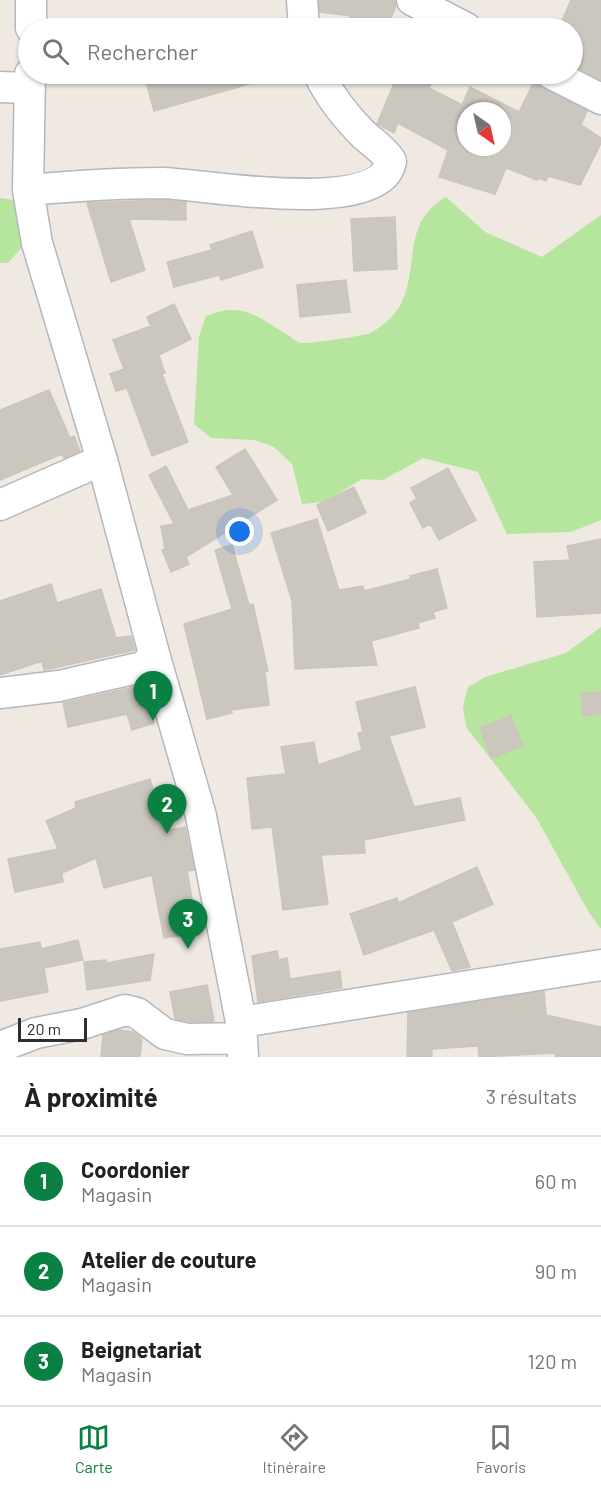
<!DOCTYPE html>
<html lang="fr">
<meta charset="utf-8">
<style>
body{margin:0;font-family:Barlow,sans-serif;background:#f2f2f2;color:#202124}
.compass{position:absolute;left:457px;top:102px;width:54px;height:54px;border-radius:50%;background:#fff;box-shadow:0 2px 4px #0004;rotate:146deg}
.scale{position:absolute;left:18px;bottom:15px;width:69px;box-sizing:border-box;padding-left:6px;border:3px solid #2e2e2e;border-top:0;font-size:16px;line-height:21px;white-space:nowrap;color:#2e2e2e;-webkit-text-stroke:4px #fff;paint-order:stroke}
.you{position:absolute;left:240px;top:532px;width:21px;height:21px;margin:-15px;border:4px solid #fff;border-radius:50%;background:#1a73e8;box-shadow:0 0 0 9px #1a73e833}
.badge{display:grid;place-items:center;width:39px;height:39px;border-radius:50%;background:#0b8043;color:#fff;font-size:20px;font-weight:700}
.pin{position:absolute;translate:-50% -50px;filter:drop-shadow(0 2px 3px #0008)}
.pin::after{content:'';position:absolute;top:32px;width:21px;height:18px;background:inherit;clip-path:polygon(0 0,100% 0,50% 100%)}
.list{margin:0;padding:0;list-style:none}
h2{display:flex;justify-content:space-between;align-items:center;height:78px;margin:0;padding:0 24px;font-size:26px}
h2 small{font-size:20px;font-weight:400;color:#757577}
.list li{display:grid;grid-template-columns:39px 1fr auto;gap:18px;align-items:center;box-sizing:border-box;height:90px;padding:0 24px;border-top:2px solid #e0e0e0}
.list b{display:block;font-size:22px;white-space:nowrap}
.list p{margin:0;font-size:20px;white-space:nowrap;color:#757577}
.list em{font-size:20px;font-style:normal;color:#757577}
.icon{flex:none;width:33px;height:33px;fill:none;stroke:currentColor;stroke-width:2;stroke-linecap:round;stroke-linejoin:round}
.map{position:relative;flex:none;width:601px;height:1057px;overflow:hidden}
.search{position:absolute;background:#fff;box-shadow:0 2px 4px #0004;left:18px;right:18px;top:18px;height:66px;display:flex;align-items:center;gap:15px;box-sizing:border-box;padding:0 21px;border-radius:33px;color:#757577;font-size:22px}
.sheet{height:348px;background:#fff}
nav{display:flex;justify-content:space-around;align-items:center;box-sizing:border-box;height:84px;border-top:2px solid #e0e0e0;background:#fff;font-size:16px;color:#757577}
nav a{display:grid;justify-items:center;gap:3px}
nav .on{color:#0b8043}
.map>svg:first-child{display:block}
</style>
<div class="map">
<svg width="601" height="1057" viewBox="0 0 601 1057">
<rect width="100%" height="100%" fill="#efe9e1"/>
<path fill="#b6e59e" d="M446,197L485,232L542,257L601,215V520L571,532L507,534L478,472L423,458L383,480L362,479L324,502L302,504L292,464L274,447L255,440L211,438L194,424L199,337L206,316C242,302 255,315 286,334C290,336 296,342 301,343C308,344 364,336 370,333C437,299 387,230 446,197Z
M0,198L13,200L17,209L22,247L8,263H0Z
M601,627V928H600L588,911L536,817L466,727L463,707L468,687L485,677L566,653Z"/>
<path fill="#cbc7bf" stroke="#cbc5ba" stroke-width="1.5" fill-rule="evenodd" d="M319,0H395L396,6L387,28H346L351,16L320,12Z
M571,0H601V80L573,65V28H559Z
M144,74H265L266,79L154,111Z
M398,74H436L429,88L462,105L470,87L519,112L536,78L544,89L587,111L581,125L601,138V143L580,185L548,176L546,181L538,178L537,180L506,168L495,194L439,177L448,150L398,123L394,133L377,124ZM466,111H502V147H466Z
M161,200L186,202V220L129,219L145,270L111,282L87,203Z
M395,217L397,269L354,271L351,219Z
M252,231L263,267L221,280L219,275L174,287L167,262L212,250L210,245Z
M346,280L350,312L300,317L297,285Z
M174,304L191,339L159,355L165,373L162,374L188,442L152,456L127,388L116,391L110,374L124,369L113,340L151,326L147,317Z
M49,390L70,438L74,436L80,451L64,458L62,454L0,480V410Z
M245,449L277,500L186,557L189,564L171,572L162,550L165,549L161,526L174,524L149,475L166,466L188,510L233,495L216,467Z
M448,468L476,520L439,540L430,524L423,528L410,503L417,499L411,488Z
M354,487L366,513L328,531L317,505Z
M317,519L339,590L363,586L364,591L411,579L410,576L437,569L447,608L433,612L435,618L418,623L419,628L371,641L377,665L295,669L292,601L271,533Z
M601,539V613L537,617L534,562L570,560L567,546Z
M232,545L249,605L253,604L268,671H265L269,705L231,710L232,713L207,719L184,624L232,609L215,550Z
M51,584L57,603L101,589L116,638L131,636L135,650L44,670L42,661L0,675V601Z
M143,685L146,705L149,704L154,723L132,730L127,714L68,727L63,703Z
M415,687L425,727L389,736L414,807L460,798L465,820L364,840L365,853L321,855L328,904L283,910L272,827L252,829L247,778L286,774L281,747L314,742L318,765L362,750L358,733L363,732L356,702Z
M601,692V714L583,716L581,694Z
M511,716L523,746L491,758L480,728Z
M150,779L165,831L185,827L194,870L187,871L198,933L164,938L152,875L104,888L96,858L62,873L63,882L15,892L8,859L58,849L46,821L76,808L75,802Z
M477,867L493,904L452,922L470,967L452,971L434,930L364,955L350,914L397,898L398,903Z
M78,940L83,960L44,968L48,992L0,1001V949L40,942L41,949Z
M277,951L279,960L287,958L290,979L340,971L342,988L258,1002L252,956Z
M154,954L150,980L87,990L84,962L106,960L107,963Z
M207,985L214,1021L189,1022L175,1019L170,992Z
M544,991L546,1015L601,1027V1057H555L556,1053L479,1057L478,1046L432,1049V1057H407L408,1013Z
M119,1030L133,1032L142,1039L140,1057H101L103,1035Z"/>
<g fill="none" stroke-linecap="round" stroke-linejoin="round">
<defs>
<path id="minor" d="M302,0L304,28
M412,0L466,28
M31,28V0
M30,74L28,190L37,243L102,460L155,657L201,816L241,1022L243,1057
M552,74L601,99
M0,87L30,88
M28,190C73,186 117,183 162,183C203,184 382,218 391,161C384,150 374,144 364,135C347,118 329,95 319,74
M0,505L102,460
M0,693L59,686L142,667L155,657
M241,1022L601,965
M0,1047L36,1033L82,1024L125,1010L137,1013L165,1034L187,1039L242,1038"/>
</defs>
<use href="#minor" stroke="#b4b7c1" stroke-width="33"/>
<use href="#minor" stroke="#fff" stroke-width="30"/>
</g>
</svg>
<svg class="compass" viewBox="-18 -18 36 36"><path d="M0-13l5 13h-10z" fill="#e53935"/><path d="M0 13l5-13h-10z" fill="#757577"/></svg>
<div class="scale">20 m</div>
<div class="you"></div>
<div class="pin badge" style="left:153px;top:721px">1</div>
<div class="pin badge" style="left:167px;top:834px">2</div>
<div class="pin badge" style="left:188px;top:949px">3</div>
<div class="search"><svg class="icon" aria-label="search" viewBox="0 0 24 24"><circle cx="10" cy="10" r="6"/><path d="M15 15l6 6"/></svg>Rechercher</div>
</div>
<section class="sheet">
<h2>À proximité<small>3 résultats</small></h2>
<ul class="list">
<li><span class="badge">1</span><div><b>Coordonier</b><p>Magasin</p></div><em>60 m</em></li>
<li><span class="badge">2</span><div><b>Atelier de couture</b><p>Magasin</p></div><em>90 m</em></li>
<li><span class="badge">3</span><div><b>Beignetariat</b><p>Magasin</p></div><em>120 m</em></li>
</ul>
</section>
<nav>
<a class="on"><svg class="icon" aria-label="map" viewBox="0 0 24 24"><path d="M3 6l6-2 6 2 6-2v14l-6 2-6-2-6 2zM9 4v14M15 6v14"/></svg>Carte</a>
<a><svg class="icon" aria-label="directions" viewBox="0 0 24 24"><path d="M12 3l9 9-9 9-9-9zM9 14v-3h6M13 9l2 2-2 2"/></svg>Itinéraire</a>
<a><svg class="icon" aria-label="saved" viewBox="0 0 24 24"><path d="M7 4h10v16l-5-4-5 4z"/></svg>Favoris</a>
</nav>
